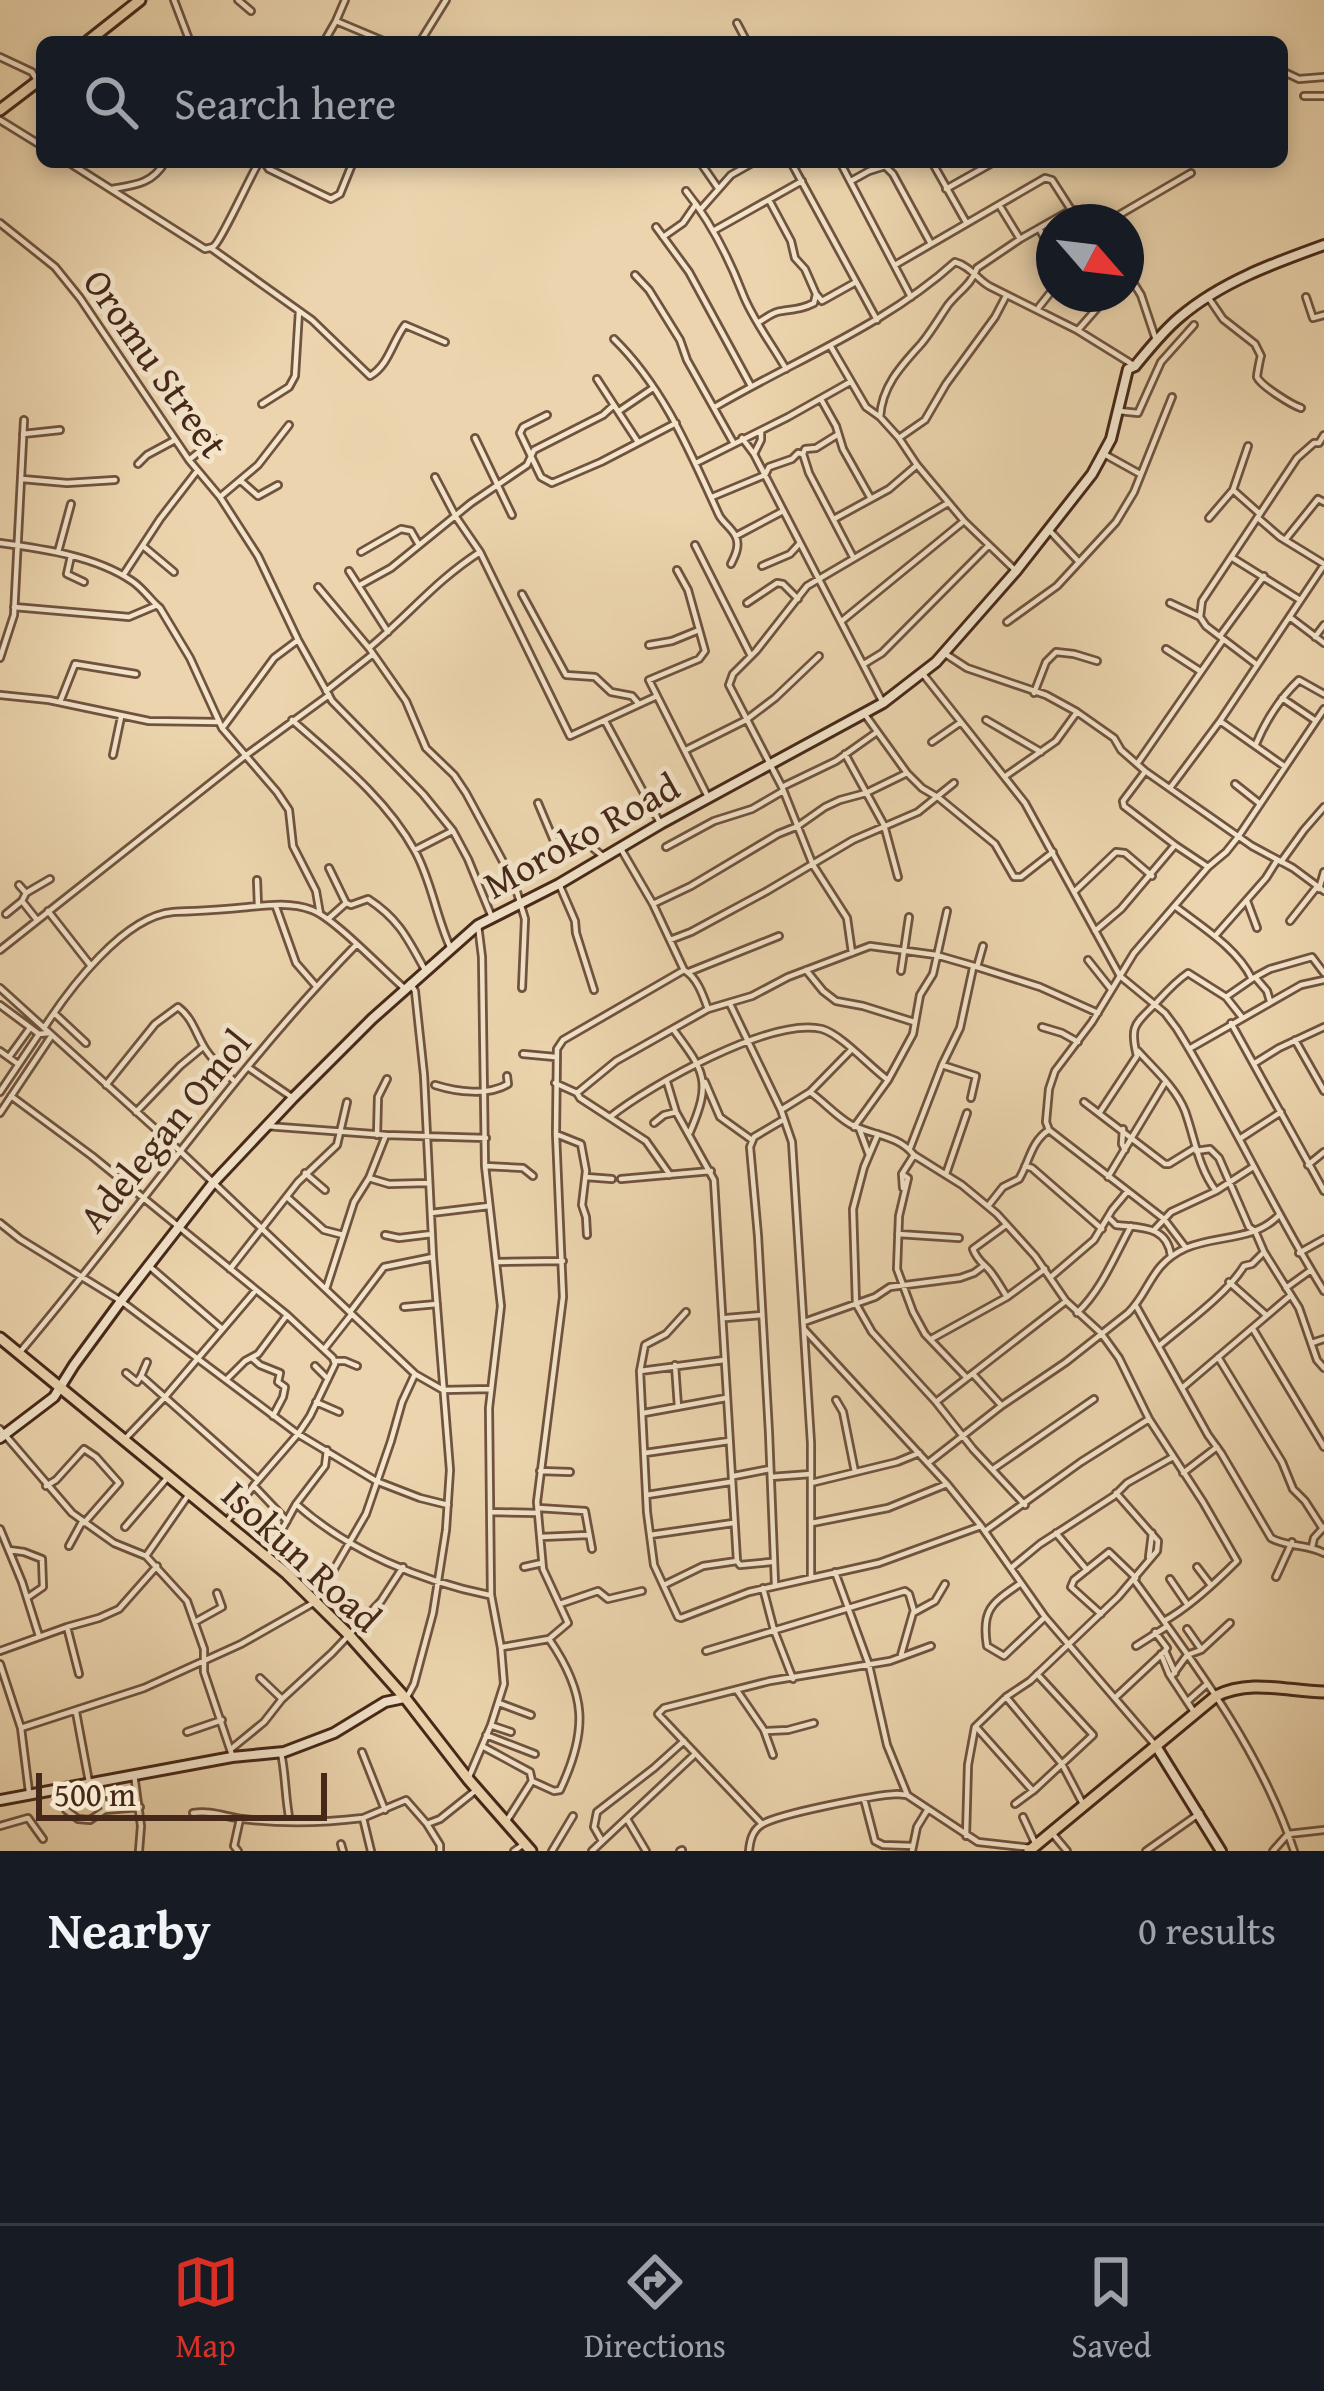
<!DOCTYPE html>
<style>
body{margin:0;font-family:"Gentium Book Plus",serif;background:#242831;color:#f1f3f6}
.compass{position:absolute;left:1036px;top:204px;width:108px;height:108px;border-radius:50%;background:#171b24;box-shadow:0 6px 18px #0003;rotate:118deg}
.scale{position:absolute;left:36px;bottom:30px;width:291px;box-sizing:border-box;padding-left:12px;border:6px solid #46281a;border-top:0;font-size:33px;line-height:42px;white-space:nowrap;color:#46281a;-webkit-text-stroke:9px #f3e4ca;paint-order:stroke}
.list{margin:0;padding:0;list-style:none}
h2{display:flex;justify-content:space-between;align-items:center;height:156px;margin:0;padding:0 48px;font-size:51px}
h2 small{font-size:39px;font-weight:400;color:#9ea1a6}
.icon{flex:none;width:66px;height:66px;fill:none;stroke:currentColor;stroke-width:2;stroke-linecap:round;stroke-linejoin:round}
.map{position:relative;flex:none;width:1324px;height:1851px;overflow:hidden}
.search{position:absolute;background:#171b24;box-shadow:0 6px 18px #0003;left:36px;right:36px;top:36px;height:132px;display:flex;align-items:center;gap:30px;box-sizing:border-box;padding:0 42px;border-radius:18px;color:#9ea1a6;font-size:45px}
.sheet{height:372px;background:#171b24}
nav{display:flex;justify-content:space-around;align-items:center;box-sizing:border-box;height:168px;border-top:3px solid #363941;background:#171b24;font-size:33px;color:#9ea1a6}
nav a{display:grid;justify-items:center;gap:6px}
nav .on{color:#d93025}
.map>svg:first-child{display:block}
</style>
<div class="map">
<svg width="1324" height="1851" viewBox="0 0 1324 1851">
<rect width="100%" height="100%" fill="#ecd5ae"/>
<filter id="stains"><feTurbulence type="fractalNoise" baseFrequency=".00167" numOctaves="4"/><feColorMatrix values="0 0 0 0 .2 0 0 0 0 .09 0 0 0 0 .02 0 0 0 .5 -.17"/></filter>
<radialGradient id="worn" r=".72"><stop offset=".6" stop-color="#630" stop-opacity="0"/><stop offset="1" stop-color="#630" stop-opacity=".3"/></radialGradient>
<g fill="none" stroke-linecap="round" stroke-linejoin="round">
<defs>
<path id="street" d="M174,0L190,42
M238,0L251,11
M336,21L345,0
M737,23L747,42
M324,42L336,21L386,42
M420,42L446,0
M0,57L32,72L38,82
M1282,71L1299,79L1324,77
M1304,96H1324
M0,120L42,146
M68,162L205,249C208,248 212,248 214,246C221,241 251,175 259,162
M264,162L269,169L331,199L340,194L353,162
M700,162L718,188
M791,162L877,320
M840,162L911,297
M932,162L966,222
M851,181L869,171L885,166L893,174L930,242
M112,189C135,185 152,184 165,162
M946,189L994,162
M686,191C710,221 728,256 742,292C752,319 772,344 786,369
M769,200L791,241L795,258L805,269L816,294
M1001,208L1020,239
M701,209L731,175L754,162
M1107,222L1191,173
M0,223L55,267L80,298L189,460L220,497L258,556L298,640L332,701L423,794L453,831L468,859L491,915
M656,227L689,272L751,386
M1040,230L1054,256
M713,231L802,181
M663,237L683,223L696,204
M211,248L312,320L370,376C389,365 392,342 405,325L445,342
M895,265L1045,178L1052,180L1070,208
M1126,271L1141,295L1155,337
M635,275L649,290L680,340L687,360L733,442
M816,294L822,301L856,282
M1208,297L1223,319L1255,344L1261,356C1260,358 1257,375 1257,377C1261,386 1292,405 1301,408
M1306,297L1313,318L1324,315
M1039,307L1054,288
M759,322C766,318 774,311 782,311C795,309 802,309 814,303L816,294
M1078,330L1099,306L1118,294
M614,339C664,388 690,452 719,515C723,523 732,528 736,537C740,546 735,556 731,564
M831,347L866,407L880,417L899,438L917,465L964,521L1016,571
M597,379L638,442
M822,401L836,426L843,449L870,497
M262,404L289,387L295,376L299,311
M715,407C797,359 884,326 955,262C970,266 977,279 989,286L1077,330L1135,366
M619,411L653,388
M1119,411L1138,413L1161,362L1194,325
M547,415L523,427L520,433L541,477L552,483L601,462L676,423
M880,417C882,386 901,366 921,344C931,332 939,318 948,305C958,292 972,284 977,268L1020,239L1071,210H1082L1092,222
M23,434L60,430
M475,438L512,515
M742,438L754,454L883,703
M899,438L925,420L946,384L995,317L1006,296
M754,454L761,440V431
M803,454L809,473L853,557
M1104,454L1140,474
M189,460L215,439
M696,463L788,417L850,382
M138,464L147,455L173,441
M435,477L456,517L480,552L570,736L657,696
M22,479L67,483L115,480
M241,481L258,496L278,485
M1233,490L1260,514
M220,497L258,465L289,425
M712,497L765,475L769,467L792,459L798,453L803,454L805,449L816,448L837,435
M1209,518L1233,490L1248,446
M1258,518L1280,537L1324,564
M834,519L889,489L917,465
M1050,531L1079,562
M736,536L783,511
M1285,540L1318,499L1324,502
M0,543C44,549 95,556 132,581C144,589 150,600 160,608L190,658L222,728L277,792L289,810L293,846L316,891L320,914
M695,545L751,656
M143,546L174,572
M58,552L71,504
M361,552L401,529L411,531L419,545
M71,556L67,574L84,582
M1231,557L1300,600
M762,566L790,554L800,543
M677,570L688,590L705,651L699,659L649,680L708,797
M349,571L388,632
M124,574L160,519L197,471
M360,585L391,568L471,503L527,465L534,450L603,415L614,405
M318,587L369,648L406,701L426,748L454,775L466,793L514,882L525,919L522,988
M522,594L566,675L595,677L611,692L632,696L638,703
M747,603L777,583L783,584L798,599
M1170,603L1200,617L1206,626L1256,664
M14,607L129,617L155,606
M1200,617L1202,601L1297,458L1314,443H1319L1324,435
M1291,618L1324,643
M843,620L964,521
M1007,622L1057,586L1116,522L1134,492L1172,397
M1220,636L1264,576
M1315,637L1324,625
M649,645L672,641L699,630
M369,648C409,615 435,581 480,552
M1166,649L1200,671
M944,653L967,668L1046,695L1077,712L1114,738L1121,750L1145,771L1252,846L1293,868L1324,891
M0,658L14,615L24,420
M864,664L882,653L989,545
M923,674L1025,803L1120,976L1165,1013L1177,1029C1230,1114 1271,1206 1324,1291
M326,691L373,654
M1034,693L1046,662L1056,652L1074,654L1097,661
M0,695L49,700L149,721L219,722
M1282,698L1316,721
M60,702L75,664L136,674
M866,716L907,773L922,788L939,798L995,844L1014,877H1021L1053,852
M292,720C336,759 386,798 415,851C432,882 436,917 451,949
M986,720L1041,752
M605,721L659,821
M1220,721L1284,766
M224,726L274,658L298,640
M932,742L961,722
M1256,744C1266,720 1280,698 1299,680L1324,694
M686,750L746,720L775,698L819,656
M845,754L884,825L898,877
M113,755L121,717
M1137,764L1223,640
M1144,773L1123,801L1124,806L1175,845L1208,867
M1007,775L1056,741L1077,712
M1235,784L1259,803
M784,786L836,761L877,732
M1170,788L1220,721L1324,565
M538,803L554,841L588,844L605,858
M666,847L714,821L752,809L783,791
M621,849L653,904L684,970C697,977 703,995 708,1009
M415,850L452,831
M1281,862L1304,830L1324,807
M257,880L258,906
M559,884L575,921L576,933L594,990
M19,885L26,893L50,879
M1319,889L1324,872
M1074,892L1116,852L1125,853L1152,876
M26,893L22,901L37,920
M1247,901L1257,928
M346,903L351,905L368,899C399,919 408,939 425,970
M653,904L691,886L778,834L798,826L825,807L840,800L866,793L907,773
M276,907L296,963L316,986
M1176,907C1202,927 1237,948 1252,979L1255,977L1267,991L1270,1001
M48,911L91,966
M6,914L22,901
M328,919L346,903L329,868
M1290,921L1316,888
M1095,931L1121,909L1175,845
M1215,936L1266,878L1276,862
M670,940L691,932L767,891L853,840L918,812L954,783
M0,950L245,756L329,695
M852,953L847,918L813,865L782,787L729,685L733,674L756,651L807,586L948,503
M1088,960L1111,989
M977,967L983,946
M806,970L823,991L836,1001L863,1006L914,1022
M901,971L909,917
M689,972L779,936
M1257,976L1270,969L1312,957L1324,973
M0,988L180,1151L415,1374L443,1390L491,1389
M1226,997L1241,1016
M730,1004L781,1110L792,1142L811,1443V1576
M0,1005L39,1034L49,1033
M54,1013L86,1043
M1231,1023L1324,1191
M1042,1027L1062,1033L1078,1042
M44,1028C69,989 124,916 173,912C194,911 216,910 238,908C262,906 288,901 312,910C334,918 383,970 404,988
M673,1029C705,1072 712,1081 690,1132
M1295,1040L1324,1091
M1189,1049L1301,985L1324,980
M0,1051L18,1064
M1138,1051C1154,1069 1176,1088 1185,1111C1195,1139 1198,1167 1216,1191
M523,1054L555,1057
M9,1057L30,1028
M1255,1063L1279,1048L1324,1027
M942,1065L976,1076L971,1098
M249,1068L293,1098
M667,1082L676,1112L714,1180L737,1561
M705,1082L720,1117L752,1140
M555,1083L577,1093L580,1098L646,1141L670,1175
M106,1085L155,1024L178,1007C193,1018 196,1035 206,1050C214,1062 225,1072 235,1082
M435,1085C457,1092 488,1096 508,1084L507,1076
M0,1092L39,1034
M810,1092C824,1102 835,1115 850,1124C872,1136 897,1134 914,1155L962,1185L997,1214L1035,1256L1066,1301L1101,1333L1119,1358L1149,1419L1203,1502L1237,1561C1218,1580 1188,1608 1164,1621
M577,1093L616,1061L708,1009L752,996L788,977L870,946L936,955L974,966L1040,987L1098,1013
M11,1096L92,1156L287,1315L333,1358L335,1364L310,1416L298,1434L254,1485L225,1524
M1084,1102L1165,1164H1169L1195,1148
M781,1110L810,1092L851,1050
M136,1112L180,1066L203,1047
M1100,1112L1137,1056C1129,1024 1136,1024 1157,1002C1167,991 1175,982 1188,973L1226,997L1252,979
M0,1113L50,1038
M610,1117C650,1085 771,1017 822,1029C842,1035 870,1067 888,1080
M654,1123L664,1115L676,1112
M266,1126L386,1135L486,1138
M854,1127L888,1080L913,1034L920,995L933,974L947,911
M859,1128L869,1155
M1123,1129L1122,1144L1125,1150
M556,1134L581,1144L586,1171L582,1205L586,1217L587,1235
M878,1134L864,1167L853,1209L856,1304L872,1332L936,1402L973,1449L1025,1505
M377,1135L378,1097L387,1079
M1241,1138L1281,1112
M910,1148L942,1065L960,1028L973,968
M1196,1151L1210,1149L1219,1158L1249,1227L1255,1231L1264,1252L1299,1308L1317,1360L1324,1368
M1308,1165L1324,1152
M485,1166L523,1168L533,1176
M1025,1166L1032,1168L1102,1229
M305,1173L325,1190
M902,1174L908,1178L899,1216L897,1269L913,1312L925,1334L967,1378
M946,1174L967,1113
M586,1177L612,1179
M1108,1177L1164,1084
M369,1178L389,1184L428,1183
M621,1179L711,1171
M903,1188L902,1174L914,1155
M287,1197L324,1230L343,1235
M988,1206L1003,1187L1019,1179C1029,1163 1031,1141 1049,1130
M431,1213L489,1206
M1108,1217L1116,1225C1140,1228 1167,1225 1171,1256
M0,1223L20,1239L121,1301L298,1434L376,1481L420,1498L448,1505
M1006,1225L973,1249C978,1263 986,1264 993,1275C998,1282 1002,1289 1007,1297
M1155,1229L1171,1212L1216,1191L1253,1167
M898,1234L959,1238
M385,1235L399,1238L432,1234
M1186,1248L1164,1219L1049,1130L1046,1122L1049,1089L1055,1071L1092,1022L1134,953L1208,867L1226,852L1238,837L1324,709
M1299,1253L1324,1239
M498,1262L563,1261
M149,1266L221,1328
M230,1269L298,1182L337,1145L347,1102
M1052,1276L1094,1240L1112,1210L1127,1192
M1229,1282L1265,1314
M1286,1288L1311,1270
M326,1289L354,1202L369,1178L386,1135
M1136,1306L1208,1435L1221,1453L1271,1538C1286,1547 1307,1544 1324,1553
M404,1307L437,1304
M350,1312L384,1267L433,1257
M686,1312L666,1334L645,1345L640,1371L647,1512L654,1565L678,1617L681,1618L749,1592L879,1563L981,1526
M1077,1313C1102,1289 1114,1257 1131,1226
M726,1318L762,1315
M804,1322L875,1297L890,1287L960,1278L974,1273L982,1267
M804,1329L947,1484L981,1526L1045,1617L1156,1746
M1253,1329L1324,1447
M933,1338L1007,1297L1045,1269
M1312,1343L1324,1339
M1159,1346C1185,1324 1227,1294 1244,1266L1252,1264L1264,1252
M325,1348L351,1315
M20,1352C134,1218 233,1071 356,945
M1218,1357L1282,1462L1293,1489L1305,1501L1323,1529
M252,1358L260,1365L280,1373L278,1382L285,1387L283,1397L273,1416
M335,1361H345L357,1366
M147,1362L141,1376L258,1480
M675,1365L678,1407
M315,1366L328,1379
M640,1371L724,1360
M126,1373L137,1382L141,1376
M973,1374L1001,1405
M226,1380L245,1361L258,1354L287,1315
M1182,1388L1291,1295
M836,1400L843,1412L855,1472
M316,1402L339,1412
M936,1402L1066,1301
M644,1413L726,1398
M0,1429L72,1513L114,1543L146,1556L187,1601L204,1649V1672L232,1755
M125,1439L165,1397L256,1290
M645,1453L729,1441
M928,1463L1001,1406L1066,1362L1128,1313C1150,1292 1150,1264 1186,1248C1216,1235 1254,1241 1278,1216
M993,1469L1094,1399
M540,1471L570,1472
M1183,1473L1217,1447
M734,1476L770,1469
M771,1477L811,1474
M811,1483L897,1462L919,1453
M46,1486L56,1480L84,1449L96,1457L119,1483L84,1523
M254,1486L287,1521
M647,1495L730,1482
M296,1504C349,1551 420,1581 489,1595
M538,1508L585,1511L592,1549
M490,1512L538,1513
M812,1523L888,1508L947,1484
M125,1527L168,1477
M0,1529L22,1582L39,1636
M985,1531L1081,1462L1149,1419
M1056,1533L1087,1570
M650,1535L733,1523
M541,1537L588,1535
M69,1546L82,1522
M1312,1547L1314,1538L1324,1527
M9,1550L24,1552L42,1559L43,1587L27,1598
M146,1556L187,1497
M267,1557L296,1504L325,1466L327,1450
M1149,1557L1152,1533
M524,1567L542,1563
M1197,1567L1210,1584
M1011,1568L1040,1544L1114,1496L1127,1483L1173,1457
M835,1572L869,1665L887,1745L907,1794
M1276,1577L1292,1542
M1170,1579L1187,1604
M1134,1580C1195,1664 1261,1751 1294,1851
M1021,1583C992,1603 981,1609 987,1646L1004,1656L1045,1617
M775,1584L769,1433L758,1236L750,1147L754,1137L781,1121
M664,1585L703,1566L737,1561L740,1565L771,1562
M763,1588L774,1630L793,1679
M560,1604L598,1591L608,1599L642,1591
M1101,1614L1071,1587L1074,1580L1109,1552L1136,1578
M195,1622L222,1607L217,1593
M67,1627L79,1674
M1187,1629L1201,1649
M1155,1632L1167,1648L1165,1651L1175,1673
M1136,1646L1166,1627
M503,1647L549,1639L568,1623L543,1569L537,1502L563,1297L556,1134L557,1049L563,1040L684,970
M0,1651L67,1627L99,1618L119,1609L157,1566
M706,1651L905,1591L909,1594L914,1611
M1161,1654L1169,1674L1194,1712
M901,1655L913,1613L935,1601L945,1584
M0,1664L21,1728L29,1792
M1171,1677L1187,1655L1201,1650L1230,1623
M260,1678L282,1699
M738,1692L764,1730L773,1755
M408,1695L414,1684L433,1613L446,1530L450,1470L433,1257L424,1075L415,991L410,983
M1117,1696L1165,1651
M1006,1697L1062,1764L1083,1804
M1189,1700L1207,1684
M499,1703L531,1715
M76,1712L89,1782
M493,1726L511,1732
M21,1728L144,1688L241,1644L315,1602L366,1514L391,1441L402,1402L415,1374
M977,1728L1033,1791
M767,1731L788,1730L814,1723
M187,1732L222,1720
M486,1735L535,1754
M482,1746L530,1772L532,1781L554,1791L560,1790C588,1731 587,1694 549,1639
M231,1749L264,1722L282,1699L332,1653L381,1601L403,1567
M362,1752L385,1810
M281,1753C286,1776 285,1799 290,1822
M134,1774L141,1826L139,1851
M468,1779L491,1725L504,1684L501,1648L491,1595L489,1408L501,1306L485,1166L482,957L478,925
M99,1780L105,1810
M864,1799L875,1841L883,1845L913,1846
M1015,1804L1034,1790L1093,1735L1037,1674
M66,1810L78,1819L90,1820L105,1810L140,1807
M193,1813C211,1810 226,1817 243,1819C284,1824 322,1823 363,1818
M1023,1817L1036,1845
M627,1819L646,1851
M506,1822L532,1781
M762,1824L658,1714L664,1708L770,1681L890,1661L931,1646
M0,1826L28,1818L43,1839
M1052,1833L1067,1851
M966,1836L968,1765L975,1727L1006,1697L1030,1681L1118,1597L1157,1551L1158,1541L1116,1493
M602,1841L594,1827L597,1812L654,1768L684,1741
M341,1844L343,1851
M238,1851L234,1846L240,1819
M371,1851L363,1818L406,1800L427,1824
M440,1851V1845L427,1824L440,1819L475,1791
M514,1851L524,1844
M552,1851L573,1816
M592,1851L693,1756
M680,1851L682,1850
M749,1851C750,1841 752,1831 761,1825C776,1814 876,1795 897,1794L907,1795L978,1842L1031,1848
M912,1851L917,1827L928,1809
M1146,1851L1200,1813
M1273,1851L1288,1834L1324,1830"/>
<path id="secondary" d="M0,1438L54,1397L74,1365L121,1301L213,1183L293,1098L372,1019L478,925L559,884L662,823L883,703L936,662L1016,571L1092,474L1111,439L1128,369L1135,366C1149,349 1163,331 1180,317C1221,282 1274,263 1324,245
M1156,1746L1221,1851
M0,1800L232,1757L284,1752L334,1733L385,1702L404,1698"/>
<path id="primary" d="M87,42L140,0
M0,110L42,78
M0,1338L286,1573L349,1635L406,1699L468,1779L531,1851
M1029,1851L1216,1696C1250,1679 1287,1691 1324,1692"/>
</defs>
<use href="#street" stroke="#70533f" stroke-width="10"/>
<use href="#secondary" stroke="#46281a" stroke-width="14"/>
<use href="#primary" stroke="#46281a" stroke-width="15"/>
<use href="#street" stroke="#f3e4ca" stroke-width="4.5"/>
<use href="#secondary" stroke="#f3e4ca" stroke-width="8"/>
<use href="#primary" stroke="#ecd5ae" stroke-width="9"/>
</g>
<g text-anchor="middle" stroke-width="10" stroke-linejoin="round" paint-order="stroke">
<g font-size="39" fill="#46281a" stroke="#f3e4ca">
<text transform="translate(156 363) rotate(55)" y="14">Oromu Street</text>
<text transform="translate(581 835) rotate(-29)" y="14">Moroko Road</text>
<text transform="translate(164 1130) rotate(-51)" y="14">Adelegan Omol</text>
<text transform="translate(302 1556) rotate(43)" y="14">Isokun Road</text>
</g>
</g>
<rect width="100%" height="100%" filter="url(#stains)"/>
<rect width="100%" height="100%" fill="url(#worn)"/>
</svg>
<svg class="compass" viewBox="-18 -18 36 36"><path d="M0-13l5 13h-10z" fill="#e53935"/><path d="M0 13l5-13h-10z" fill="#9ea1a6"/></svg>
<div class="scale">500 m</div>
<div class="search"><svg class="icon" aria-label="search" viewBox="0 0 24 24"><circle cx="10" cy="10" r="6"/><path d="M15 15l6 6"/></svg>Search here</div>
</div>
<section class="sheet">
<h2>Nearby<small>0 results</small></h2>
<ul class="list">
</ul>
</section>
<nav>
<a class="on"><svg class="icon" aria-label="map" viewBox="0 0 24 24"><path d="M3 6l6-2 6 2 6-2v14l-6 2-6-2-6 2zM9 4v14M15 6v14"/></svg>Map</a>
<a><svg class="icon" aria-label="directions" viewBox="0 0 24 24"><path d="M12 3l9 9-9 9-9-9zM9 14v-3h6M13 9l2 2-2 2"/></svg>Directions</a>
<a><svg class="icon" aria-label="saved" viewBox="0 0 24 24"><path d="M7 4h10v16l-5-4-5 4z"/></svg>Saved</a>
</nav>
